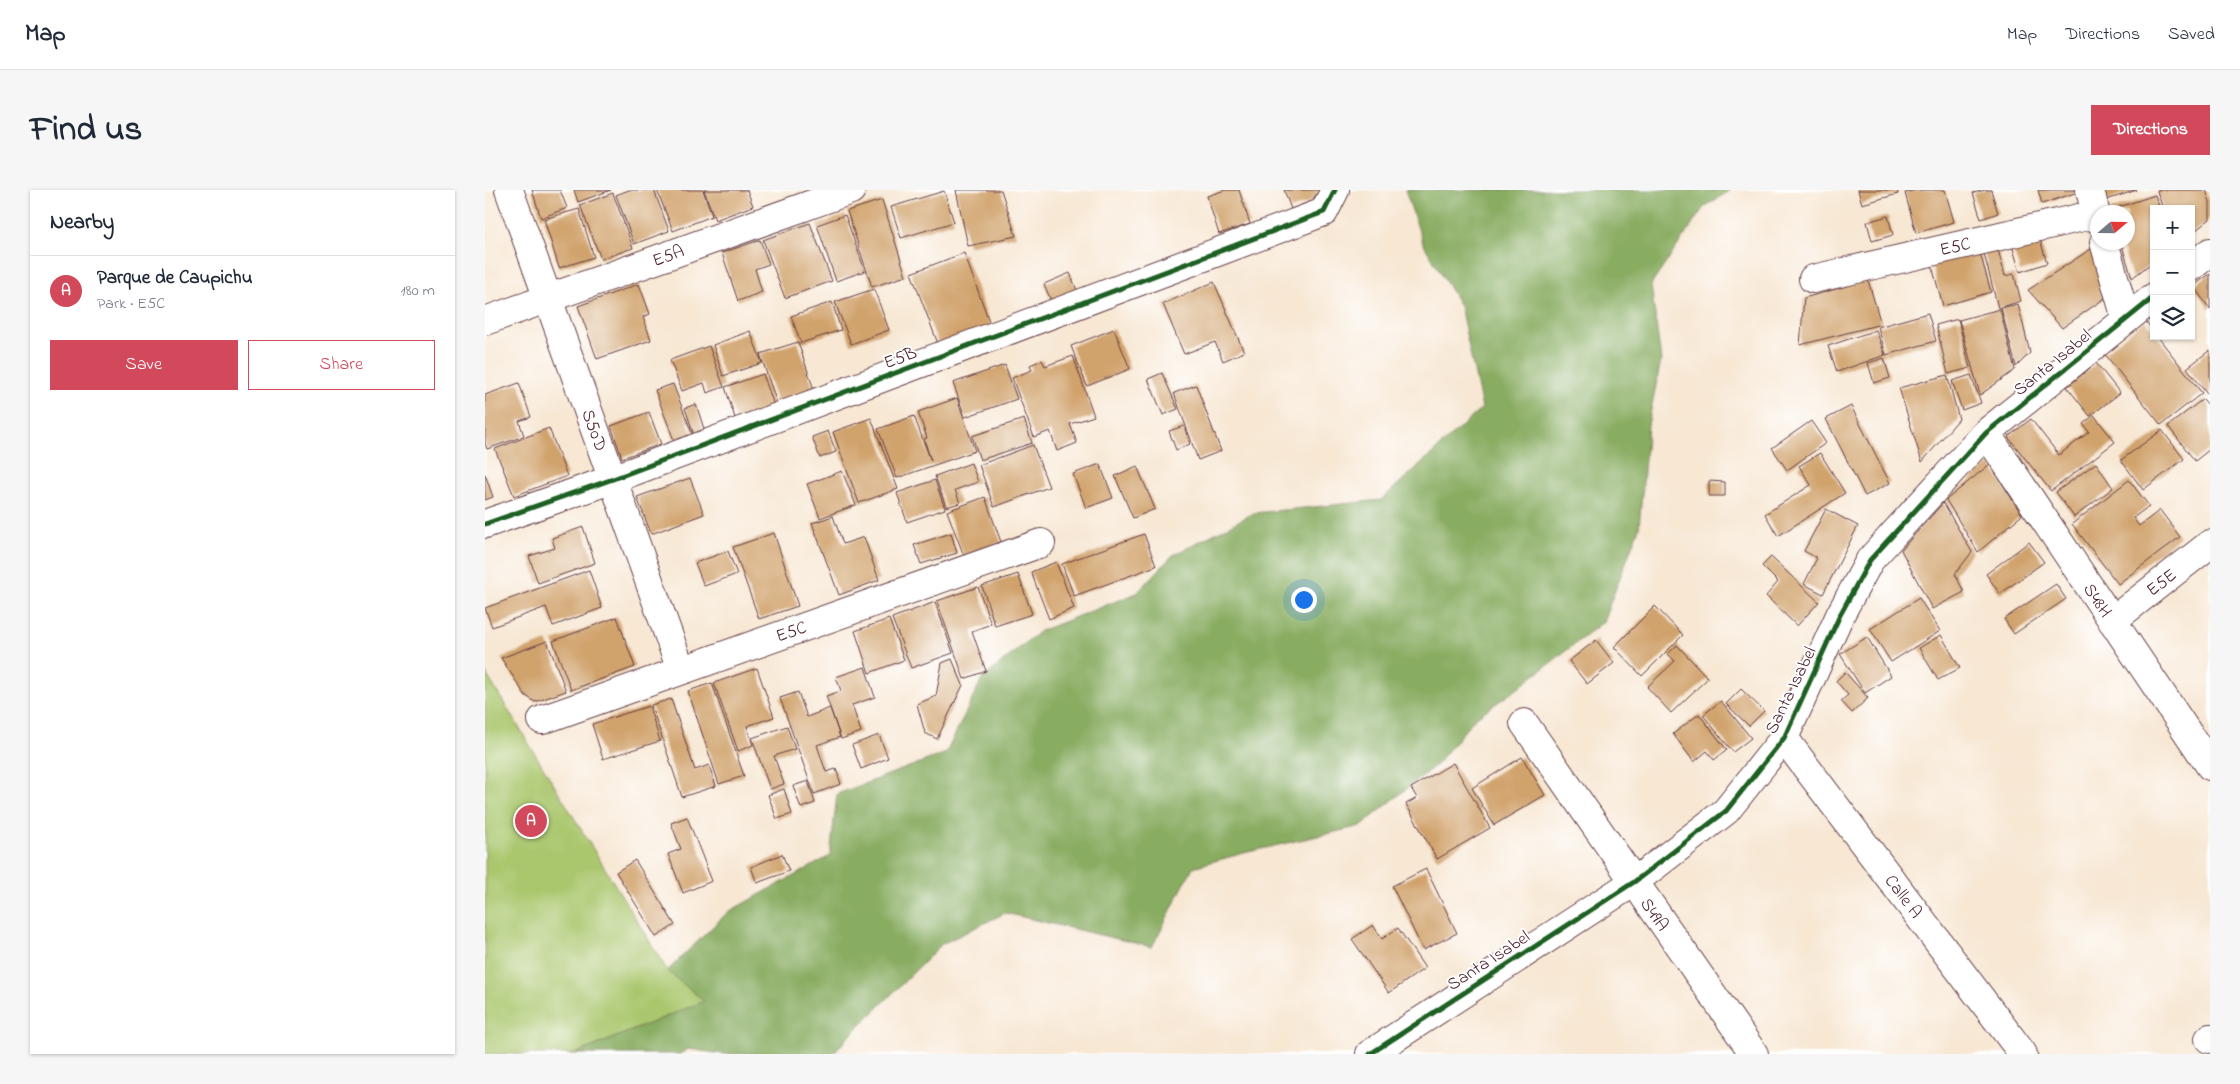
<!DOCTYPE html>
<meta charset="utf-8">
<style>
body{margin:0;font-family:"Indie Flower",sans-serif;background:#f6f6f7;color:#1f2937}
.controls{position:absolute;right:15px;top:15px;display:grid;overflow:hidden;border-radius:0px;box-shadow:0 1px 4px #0004}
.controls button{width:45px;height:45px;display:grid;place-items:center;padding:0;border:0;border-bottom:1px solid #e0e1e3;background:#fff;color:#1f2937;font:25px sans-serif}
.compass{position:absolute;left:1605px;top:15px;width:45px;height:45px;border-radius:50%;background:#fff;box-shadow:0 1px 4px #0004;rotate:70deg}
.you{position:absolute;left:818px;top:409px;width:18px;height:18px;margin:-12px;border:4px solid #fff;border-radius:50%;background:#1a73e8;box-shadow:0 0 0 8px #1a73e833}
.badge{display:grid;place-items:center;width:32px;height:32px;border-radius:50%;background:#d1495b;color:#fff;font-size:16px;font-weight:700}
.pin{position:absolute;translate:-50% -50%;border:2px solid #fff;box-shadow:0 1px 5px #0006}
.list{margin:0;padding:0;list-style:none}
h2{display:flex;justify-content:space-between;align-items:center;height:65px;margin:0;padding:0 20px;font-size:21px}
h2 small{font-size:16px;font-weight:400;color:#747a83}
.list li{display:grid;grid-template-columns:32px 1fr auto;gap:15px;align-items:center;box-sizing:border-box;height:70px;padding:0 20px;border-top:1px solid #e0e1e3}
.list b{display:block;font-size:19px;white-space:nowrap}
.list p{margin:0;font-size:16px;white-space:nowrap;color:#747a83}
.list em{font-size:16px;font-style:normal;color:#747a83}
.actions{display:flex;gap:10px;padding:15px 20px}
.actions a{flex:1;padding:11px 0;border:1px solid #d1495b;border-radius:0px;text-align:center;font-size:18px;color:#d1495b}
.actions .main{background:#d1495b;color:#fff}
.icon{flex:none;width:28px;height:28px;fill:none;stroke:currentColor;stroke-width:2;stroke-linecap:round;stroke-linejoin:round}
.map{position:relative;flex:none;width:1725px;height:864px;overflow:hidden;border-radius:0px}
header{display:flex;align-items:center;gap:30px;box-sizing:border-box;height:70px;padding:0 25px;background:#fff;border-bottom:1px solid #e0e1e3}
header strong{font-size:24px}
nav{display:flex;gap:28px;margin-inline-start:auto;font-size:18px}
.intro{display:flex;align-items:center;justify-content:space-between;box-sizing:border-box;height:120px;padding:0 30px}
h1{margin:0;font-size:35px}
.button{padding:12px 22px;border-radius:0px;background:#d1495b;color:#fff;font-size:18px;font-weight:700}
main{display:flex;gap:30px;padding:0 30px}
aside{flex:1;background:#fff;border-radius:0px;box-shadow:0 1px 4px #0004}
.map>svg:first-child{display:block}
</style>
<header>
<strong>Map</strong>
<nav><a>Map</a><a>Directions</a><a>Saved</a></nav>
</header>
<div class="intro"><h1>Find us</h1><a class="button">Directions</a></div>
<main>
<aside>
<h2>Nearby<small></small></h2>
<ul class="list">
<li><span class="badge">A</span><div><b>Parque de Caupichu</b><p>Park · E5C</p></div><em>180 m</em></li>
</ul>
<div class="actions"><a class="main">Save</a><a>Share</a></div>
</aside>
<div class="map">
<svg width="1725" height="864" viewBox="0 0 1725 864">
<rect width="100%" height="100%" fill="#fff"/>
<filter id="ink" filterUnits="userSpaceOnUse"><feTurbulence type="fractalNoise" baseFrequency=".02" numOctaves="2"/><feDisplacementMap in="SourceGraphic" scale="10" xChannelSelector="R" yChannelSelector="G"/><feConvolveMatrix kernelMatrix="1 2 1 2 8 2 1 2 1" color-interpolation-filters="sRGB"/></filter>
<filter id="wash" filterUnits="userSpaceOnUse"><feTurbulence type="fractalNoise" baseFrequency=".0096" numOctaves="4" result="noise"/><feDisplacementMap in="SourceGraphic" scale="20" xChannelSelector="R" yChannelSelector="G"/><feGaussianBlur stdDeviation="1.12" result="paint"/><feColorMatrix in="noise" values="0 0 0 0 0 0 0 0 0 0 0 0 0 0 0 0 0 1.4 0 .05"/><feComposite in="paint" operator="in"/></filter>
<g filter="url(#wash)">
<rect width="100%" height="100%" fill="#f7e7d3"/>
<path fill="#abc76e" stroke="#7a734c" d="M0,482L182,780L220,811L90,864H0Z"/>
<path fill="#88ac61" stroke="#696646" d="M920,0H1246L1219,17L1166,95L1176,170L1163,235L1154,338L1118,432L1032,499L990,528L952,574L876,636L759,663L708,677L667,757L520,723L457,754L347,864H237L203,859L195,864H90L219,811L182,781L243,722L345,666L352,604L461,563L497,489L555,441L652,403L688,365L769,323L896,310L997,218L975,116L938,53Z"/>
<g id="blocks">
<path fill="#d0a26c" d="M47,0H75L82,18L56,28Z
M89,0H126L93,12Z
M144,0H169L184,41L149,54L131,5Z
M172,0H218L227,26L188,41Z
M219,0H262L268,16L230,30Z
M471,0H516L531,46L483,56Z
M740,0H754L765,34L734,44L722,6Z
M799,0H834L827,11L806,19Z
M1373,0H1412L1413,4L1377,14Z
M1431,0H1460L1469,32L1431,43L1420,3Z
M1500,0H1506L1513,23L1496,29L1488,3Z
M1553,0H1599L1557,14Z
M1618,0H1652L1621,10Z
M1675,0H1721L1725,12V29L1706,44V19H1678L1672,1Z
M459,1L469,32L416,48L406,17Z
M128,3L148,58L116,69L95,15Z
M1670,5L1675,19H1669V71L1647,88L1636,52H1642V22H1626L1625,20Z
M397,10L421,86L387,97L362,21Z
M94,19L109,67L74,78L59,29Z
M360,25L380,81L351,91L332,35Z
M1403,26L1408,45L1387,51L1382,32Z
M325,33L347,91L300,108L278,50Z
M1553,43L1562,73L1535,82L1526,52Z
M275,50L284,74L270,79L277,102L253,111L237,63Z
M1511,52L1520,86L1529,84L1536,111L1513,118L1497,56Z
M1493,56L1506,102L1458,116L1445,69Z
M1609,57L1623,106L1577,138L1543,100Z
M479,63L507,139L455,159L426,83Z
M585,83L593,103L567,113L559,94Z
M1725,84V119L1708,96Z
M1383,90L1396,134L1315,155L1319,108Z
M729,92L759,162L738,171L730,152L699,164L678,114Z
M154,94L165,124L158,127L166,150L112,169L93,116Z
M389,99L404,140L366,154L350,112Z
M347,112L356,140L316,153L306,126Z
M1533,114L1545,163L1531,177L1516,118Z
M1515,119L1530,180L1495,205L1474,130Z
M1443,123L1451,151L1401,165L1393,137Z
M1473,129L1485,178L1463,184L1451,135Z
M1660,130L1669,142V146H1672L1717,203L1676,235L1619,163Z
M629,139L645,179L602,196L586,156Z
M1391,140L1400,165L1352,182L1343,156Z
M265,141L277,173L238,186L228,155Z
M313,152L331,206L294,219L275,164Z
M224,156L239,197L222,203L219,193L197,201L185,170Z
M1725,160V202L1722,204L1702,178Z
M588,166L609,226L585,234L592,253L572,261L565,241L549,247L527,188L547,180L545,175L557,170L560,176Z
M1399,168L1405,188L1389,193L1383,173Z
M1611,173L1635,203L1605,226L1582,197Z
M520,175L532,209L480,227L468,193Z
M677,183L693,219L678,225L663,189Z
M278,184L290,218L251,231L240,197Z
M1462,185L1474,229L1437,272L1414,198Z
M1486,185L1496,213L1477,220L1467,191Z
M34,193L46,227L34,231L39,246L2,259L0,254V205Z
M188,194L208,246L190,253L170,200Z
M711,195L736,261L713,270L689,203Z
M472,208L490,261L412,288L393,239L429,226L446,271L439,249L442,248L433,222Z
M1718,209L1725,217V259L1710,271L1683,236Z
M211,214L220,242L209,245L200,218Z
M1366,216L1405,293L1380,306L1341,229Z
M164,222L176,254L137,268L126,236Z
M1609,225L1630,252L1566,301L1523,247L1546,229L1574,265L1604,242L1598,234Z
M386,228L413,299L374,313L348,242Z
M539,229L547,253L495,270L487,246Z
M1326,231L1341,253L1302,280L1287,258Z
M699,236L705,254L691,260L684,241Z
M64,238L82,286L29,306L10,259Z
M1677,240L1699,269L1658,300L1636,270Z
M343,241L351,262L335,268L327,247Z
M548,255L564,297L509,317L494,275Z
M1335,263L1360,303L1293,346L1280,324L1326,295L1314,276Z
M486,273L493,292L470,300L475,313L461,317L450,286Z
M1611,273L1628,298L1589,327L1571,302Z
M615,274L628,308L601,318L588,284Z
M1505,274L1537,325L1493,362L1461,310Z
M652,276L670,319L648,328L630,286Z
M357,281L371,315L335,328L322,294Z
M0,284L8,307L0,310Z
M205,288L219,324L166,344L152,307Z
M450,290L460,319L422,332L412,303Z
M1644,290L1664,316L1648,328L1654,336L1675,320L1695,347L1633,394L1587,334Z
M1224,291L1240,292V306H1224Z
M500,307L516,352L479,366L462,321Z
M1458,313L1487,362L1470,384L1479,402L1447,419L1416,360Z
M1341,319L1373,336L1338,404L1319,394L1332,368L1319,361Z
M348,326L358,354L379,347L394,390L354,405L327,333Z
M98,337L110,373L53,393L44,366L70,358L67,348Z
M289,343L313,416L274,429L248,357Z
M466,343L472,363L436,374L429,355Z
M659,344L671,376L589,406L577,374Z
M1544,352L1559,372L1515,404L1501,384Z
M243,361L252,384L219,396L210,373Z
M1286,367L1334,412L1312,436L1281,406L1293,392L1277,376Z
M571,372L589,418L564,429L546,382Z
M104,380L117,418L68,436L61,417L7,437L0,418Z
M533,384L547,424L510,436L497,396Z
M1571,394L1581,409L1529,444L1519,429Z
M493,397L506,434L487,441L501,481L479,489L452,411Z
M1434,408L1455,441L1406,472L1385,439Z
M450,412L468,463L426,478L407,428Z
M1170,416L1198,445L1157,486L1129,457Z
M132,427L150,477L86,500L68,451Z
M404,429L419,470L384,483L370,441Z
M1456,445L1475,478L1453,490L1434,458Z
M1382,447L1406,486L1380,503L1355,464Z
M1111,450L1129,473L1102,494L1084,471Z
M62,451L81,501L50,512L40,505L16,468Z
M1192,455L1223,488L1186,523L1162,497L1190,471L1183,464Z
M467,469L478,495L452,549L440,543L432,514L451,506L457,473Z
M380,477L390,507L367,515L376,542L356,549L341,506L356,501L351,487Z
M272,478L289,527L262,536L268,555L253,561L229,493Z
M1360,482L1383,508L1367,523L1356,511L1363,505L1351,491Z
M227,493L259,586L234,594L203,501Z
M1256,499L1279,521L1264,536L1241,514Z
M313,502L322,527L345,518L355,547L332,555L341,582L351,579L356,594L329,604L295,508Z
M186,509L210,580L224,575L231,596L197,607L166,515Z
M1236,511L1266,548L1248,562L1218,525Z
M164,516L175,551L118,569L107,534Z
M1214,524L1242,560L1229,570L1222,561L1209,572L1188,544Z
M302,536L310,559L289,566L299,594L285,599L267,548Z
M394,545L403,568L376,579L367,555Z
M1037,567L1060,605L1009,635L987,598Z
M968,573L1005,638L952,669L921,614L932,608L926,598Z
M323,591L330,613L316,618L308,596Z
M299,599L307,624L292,629L283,605Z
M202,627L227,691L198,703L183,664L196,659L186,633Z
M297,664L304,681L272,693L266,677Z
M150,670L190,735L171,747L131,682Z
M941,679L972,743L938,760L907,696Z
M888,735L897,749L913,738L940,778L904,803L867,749Z"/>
</g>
</g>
<g filter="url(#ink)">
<use href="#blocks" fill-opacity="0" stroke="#643d44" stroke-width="1"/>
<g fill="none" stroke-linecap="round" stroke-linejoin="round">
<defs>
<path id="minor" d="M24,0L196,480
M1605,0L1612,29
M1619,52L1641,129
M1706,77L1725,62
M1328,89L1611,24
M0,131L366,0
M1501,243L1725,576
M0,334L128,289L839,22L850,0
M1627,431L1725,354
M57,530L556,353
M1039,533L1269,864
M1299,548L1538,864
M1724,849L1725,848
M885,864L1149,692L1241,621L1299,548L1355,425L1385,370L1501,243L1669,107"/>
</defs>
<use href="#minor" stroke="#643d44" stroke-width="30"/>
<use href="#minor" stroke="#fff" stroke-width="28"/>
<defs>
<path id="cycleway" d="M0,334L128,289L839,22L850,0
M885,864L1149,692L1241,621L1299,548L1355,425L1385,370L1501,243L1669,107"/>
</defs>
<use href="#cycleway" stroke="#fff" stroke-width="8"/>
<use href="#cycleway" stroke="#1b5e20" stroke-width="5"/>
</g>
</g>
<g text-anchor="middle" stroke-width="4" stroke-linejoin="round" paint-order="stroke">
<g font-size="18" fill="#4a1f2b" stroke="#fff">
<text transform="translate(1470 56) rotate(-13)" y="6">E5C</text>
<text transform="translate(183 65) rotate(-20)" y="6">E5A</text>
<text transform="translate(415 167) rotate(-21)" y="6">E5B</text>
<text transform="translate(1567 172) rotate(-39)" y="6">Santa Isabel</text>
<text transform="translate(110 240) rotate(70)" y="6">S50D</text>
<text transform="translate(1676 392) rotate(-38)" y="6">E5E</text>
<text transform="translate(1613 410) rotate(56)" y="6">S48H</text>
<text transform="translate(306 441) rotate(-19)" y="6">E5C</text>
<text transform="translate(1305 500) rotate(-64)" y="6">Santa Isabel</text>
<text transform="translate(1419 706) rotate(53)" y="6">Calle A</text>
<text transform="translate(1170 724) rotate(55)" y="6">S49A</text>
<text transform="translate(1003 770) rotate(-33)" y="6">Santa Isabel</text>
</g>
</g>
</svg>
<div class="controls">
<button>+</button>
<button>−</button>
<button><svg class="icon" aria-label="layers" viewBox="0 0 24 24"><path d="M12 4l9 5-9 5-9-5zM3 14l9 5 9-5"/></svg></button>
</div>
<svg class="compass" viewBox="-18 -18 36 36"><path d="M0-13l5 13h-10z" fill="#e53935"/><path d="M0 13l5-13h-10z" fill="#747a83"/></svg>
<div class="you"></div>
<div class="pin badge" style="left:46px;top:631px">A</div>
</div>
</main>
